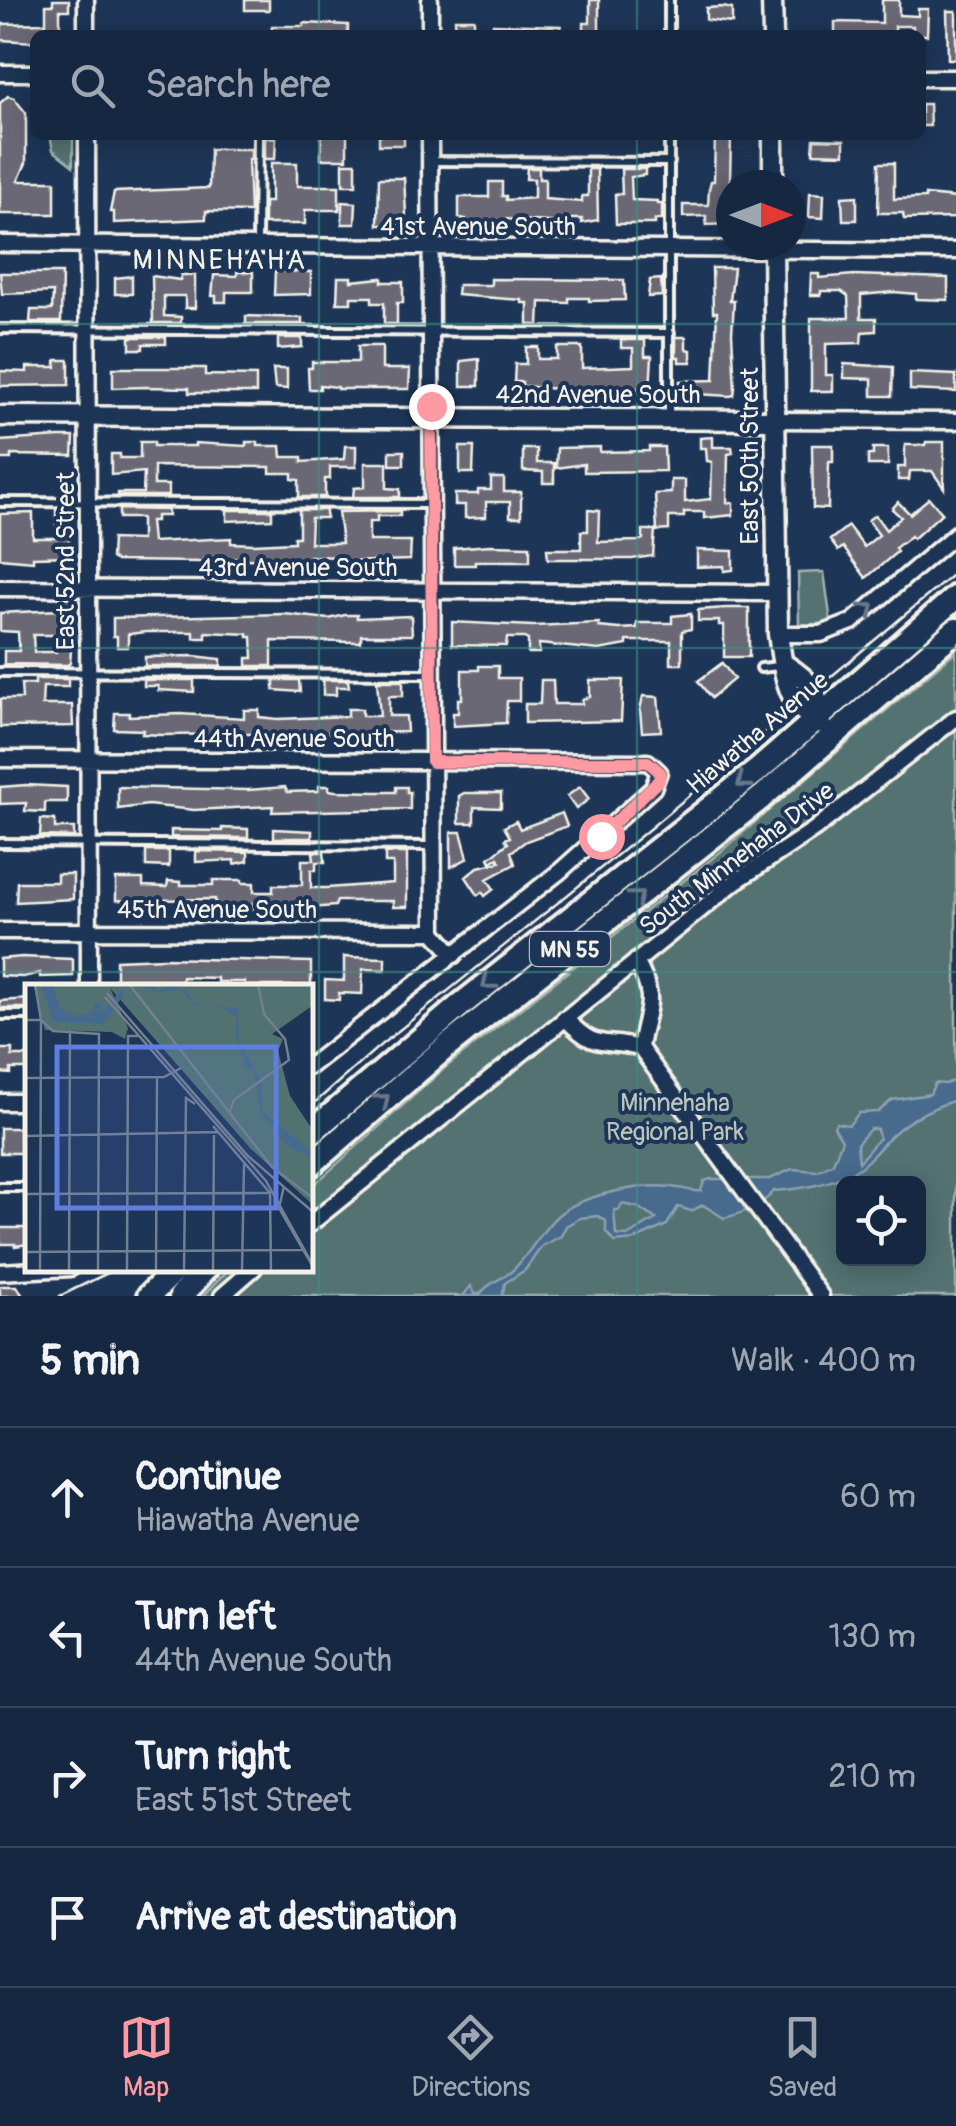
<!DOCTYPE html>
<meta charset="utf-8">
<style>
body{margin:0;font-family:Pangolin,sans-serif;background:#1f3048;color:#f1f3f6}
.controls{position:absolute;right:30px;bottom:30px;display:grid;overflow:hidden;border-radius:15px;box-shadow:0 5px 25px #0003}
.controls button{width:90px;height:90px;display:grid;place-items:center;padding:0;border:0;border-bottom:2px solid #35445a;background:#162841;color:#f1f3f6;font:50px sans-serif}
.compass{position:absolute;left:716px;top:170px;width:90px;height:90px;border-radius:50%;background:#162841;box-shadow:0 5px 25px #0003;rotate:90deg}
.stop{position:absolute;width:30px;height:30px;margin:-22px;border:8px solid #ff9aa2;border-radius:50%;background:#fff}
.stop.end{background:#ff9aa2;border-color:#fff;box-shadow:0 2px 10px #0008}
.list{margin:0;padding:0;list-style:none}
h2{display:flex;justify-content:space-between;align-items:center;height:130px;margin:0;padding:0 40px;font-size:42px}
h2 small{font-size:32px;font-weight:400;color:#9ea6b1}
.list li{display:grid;grid-template-columns:65px 1fr auto;gap:30px;align-items:center;box-sizing:border-box;height:140px;padding:0 40px;border-top:2px solid #35445a}
.list b{display:block;font-size:38px;white-space:nowrap}
.list p{margin:0;font-size:32px;white-space:nowrap;color:#9ea6b1}
.list em{font-size:32px;font-style:normal;color:#9ea6b1}
.icon{flex:none;width:55px;height:55px;fill:none;stroke:currentColor;stroke-width:2;stroke-linecap:round;stroke-linejoin:round}
.map{position:relative;flex:none;width:956px;height:1296px;overflow:hidden}
.search{position:absolute;background:#162841;box-shadow:0 5px 25px #0003;left:30px;right:30px;top:30px;height:110px;display:flex;align-items:center;gap:25px;box-sizing:border-box;padding:0 35px;border-radius:15px;color:#9ea6b1;font-size:38px}
.sheet{height:690px;background:#162841}
nav{display:flex;justify-content:space-around;align-items:center;box-sizing:border-box;height:140px;border-top:2px solid #35445a;background:#162841;font-size:28px;color:#9ea6b1}
nav a{display:grid;justify-items:center;gap:5px}
nav .on{color:#ff9aa2}
.map>svg:first-child{display:block}
</style>
<div class="map">
<svg width="956" height="1296" viewBox="0 0 956 1296">
<rect width="100%" height="100%" fill="#1d3557"/>
<filter id="ink" filterUnits="userSpaceOnUse"><feTurbulence type="fractalNoise" baseFrequency=".01" numOctaves="2"/><feDisplacementMap in="SourceGraphic" scale="20" xChannelSelector="R" yChannelSelector="G"/><feConvolveMatrix kernelMatrix="1 2 1 2 8 2 1 2 1" color-interpolation-filters="sRGB"/></filter>
<g filter="url(#ink)">
<path fill="#527271" stroke="#a3b2ac" stroke-width="2.5" fill-rule="evenodd" d="M50,135H73V166L53,150Z
M824,572L831,623L799,625L798,573Z
M956,651V1296H203L229,1269L310,1268V1188L445,1068L719,853ZM844,1184H918V1258H844Z"/>
<path fill="#466a8d" stroke="#8ca0b1" stroke-width="2.5" fill-rule="evenodd" d="M956,1080V1100C933,1107 911,1118 893,1134C881,1145 872,1159 859,1168C835,1184 802,1189 774,1191C763,1205 741,1214 724,1218L703,1205L691,1211L678,1207L667,1225L634,1240L615,1242L606,1232V1221L598,1216L580,1218L566,1226L561,1236L542,1246L525,1270L505,1283L502,1296H463L471,1286L475,1294H480C489,1282 501,1280 512,1271C529,1255 540,1232 557,1216C582,1194 646,1182 678,1188C687,1189 691,1192 701,1191L704,1181L711,1179H770L792,1169L817,1171L833,1163L842,1140L834,1127L836,1123L849,1125L859,1113L878,1112L892,1100L930,1094L935,1083L945,1084ZM870,1129H877L879,1138L859,1162L857,1144ZM622,1204L637,1207L656,1219L627,1236L616,1235L614,1210H619Z"/>
<path fill="#6a6874" stroke="#f4f1e8" stroke-width="2.5" fill-rule="evenodd" d="M53,0H69V10H60V35H35V42L1,40L2,24L46,23V5H53Z
M245,0H269V10H245Z
M590,0H599V35H584V23H590Z
M882,0H899V15L918,16V9H928L927,35H913V26H895V35H835V22L882,23Z
M723,7L732,9V23L706,20V8Z
M947,11H956V59H948Z
M455,19H474V35H456Z
M304,23L348,25V35H271L272,26H304Z
M493,24L561,26V35H493Z
M8,96L14,98L26,113V163L18,181H55V214H0V103Z
M921,104H929L930,126H921Z
M321,135H347V159H321Z
M379,135H404V145H379Z
M715,135L731,137L729,224L706,225V216L683,217V205H708L709,189L711,181H714Z
M265,138H276L275,159H265Z
M814,139L844,140V154L813,153Z
M210,149H251V159H248L250,212L206,211V219L114,223V212H110L114,192L209,188Z
M271,163H297V186H339V210H305V224H264V202H271Z
M343,163H356V185H343Z
M879,163H894V199L925,198V195L956,198V218L904,219L903,213H878Z
M527,168H539V179H545V199L582,202V196H588V169H597L598,220L582,223V219H563V223L505,219V223L475,224H466V219L459,218V197H489V182H502V196H506V200L534,198V179H526Z
M621,169H645V175L631,177L632,200L657,201V204H662V220H655V224H616L615,194H622Z
M379,178H404L406,213L404,225H378Z
M810,193L824,194L823,218L809,217Z
M857,196V220H843L842,197Z
M342,202L356,203L355,224H342Z
M712,268H734L730,301H734L732,333L735,388L734,395L730,396L680,393V381L714,380L717,312H713Z
M275,271L311,272V294L274,295Z
M237,272H253V292H226V302H216V296H212L214,275L237,276Z
M0,273H62L61,322H30L31,310H52L53,292L2,294Z
M811,274H819V278L854,275L948,278V300L916,299V294L894,292L861,295V318H876V331L862,332L861,343L826,344V375H833V391H811V318H849L848,296L841,291H821V295H810Z
M181,275H195V308H185V296H164V316L181,317V323H153L152,276L180,280Z
M132,276V294H115V278Z
M338,277H351V281L382,278V282H403V303H397V324H384V303H372V297H351V303H337Z
M491,279L624,280L625,300L589,301V298H569V303L540,302L539,325H528V303H522V300L457,295L458,285H491Z
M661,279L662,296L648,297L650,280Z
M246,316L302,318V324H246Z
M130,337H166V344H143V349H130Z
M676,337H686V349L691,350V362H679V357H676Z
M278,338H302V347L278,349Z
M621,340H645V356H652L650,391H637V388L583,391L522,386V382H514L515,364H526V347H538V359H557V347H582V368L633,366V348H621Z
M358,346H382V369H410L409,389H337V387L320,385V389H309L308,368H312V362H358Z
M479,359V386H461V361Z
M56,360H69V385L0,386V371L27,372V367H56Z
M844,364L893,367L892,396H872V379L844,378Z
M113,368H205V375L256,376V393H189V388L146,387L113,388Z
M273,369H287V389L275,388Z
M910,373L956,375V392L910,390Z
M59,437H74L73,456L11,455V459H0V441Z
M713,437V447H732L733,453L728,454L727,503H733V515L704,518V512H684V517H669V530L657,531L655,494L671,493V480H685V502L711,499L712,462L707,461L706,448H700V438Z
M140,442H154V446H195V443L246,446V442H258V446H281L282,457H302V462L344,459L345,446H356V467H330V479H325V497H299V480L292,479V473H270V467L154,466V485H168V496H118V493H143L144,472L111,475V454H120V458H140Z
M926,442H944V488L932,471H910L909,480H898V467H905V445H925Z
M812,445H833V462H829L828,509L813,508Z
M460,447H474L473,473H460Z
M600,447V452L649,451V447H664L665,471L584,472V464L556,468L557,448Z
M873,448H888V465H868V455H873Z
M523,449H537V463H554V483H543V472L523,471Z
M390,451H404V465H390Z
M365,463H387V488L400,489V497H353L354,488L365,487Z
M491,478H504V492H521V517H510V502H486V517L465,518V505H455V494H478V490H491Z
M929,498L942,513L913,539L911,536L895,548L897,552L866,578L843,547L838,551L830,540L848,526L864,547L879,535L868,520L875,515L886,530L901,517L892,509L898,502L910,514Z
M56,509H67L70,556L33,557V561L0,558V514L33,513V538H56Z
M119,509L168,510V516H156V521H150L152,542L231,538V543L254,544L294,542V537H299V510H326V518H311L310,543H342L338,512L400,511V516H377V522H369V541H411L410,560L343,562L342,557L310,556L308,562L206,557L202,562L116,561L111,558L112,539L141,540V518H119Z
M227,510H272V519L227,521Z
M588,510L599,511L598,542L638,541L643,539V530H655L653,556L632,559H548L547,549H581V531H588Z
M490,545L530,546V561H475V565H454V548Z
M697,550L733,551V570L724,571V566L697,567Z
M59,602H75L70,663L68,665L4,664V651H19L18,632L0,631V613L59,610ZM33,635H57L56,652H34Z
M726,608H749V657H724V625H719V621H698V610Z
M284,614L329,619L345,615H357V618L411,616L412,635H361V642L272,641V666H247V658H253L252,637H248V634L206,632V638H194V632H146L128,634V647H117V636H113V618Z
M691,614V629L682,631V664H671V641H627V645L599,650L539,644V653H528V640L524,638H507L506,646L452,645V622L533,626L599,623V627L619,629L637,628V623H672V616Z
M194,656L221,659V666H145V657Z
M722,663L734,679L711,698L698,681Z
M479,666H498V678H519V701H507L506,723L453,726V713H458V699H462V670H479Z
M35,679H68V687H43L42,705H72L73,726L0,727V699H22L21,684H35Z
M144,680H194V692L158,690V686H144Z
M274,680H299L300,692L274,690Z
M323,680H348L349,687H336V695H323Z
M541,680H553L554,704H582V700L590,696V680H623L621,721L525,723V704H540Z
M377,681H403V696H389V716H406L407,732L162,735L142,734L143,730L114,729L115,713H129V716L180,714L244,718V710H259V717L278,719L348,716V709H362V716H380Z
M643,696L658,697L661,731L642,732L640,710Z
M26,785L67,787V802H45V812L25,811L26,803L0,804V787Z
M319,786H329V790L335,791L376,792H396V787H407V792H410V809L272,812L273,806L194,810L148,805L118,809V787L248,790L285,787L287,792L319,791Z
M580,787L589,799L576,809L567,796Z
M464,793H501V808L474,807V823H459V796Z
M562,813L567,826L526,841L511,852L515,864L487,879L494,889L485,896L482,892L478,895L466,877L478,867L500,862L498,858L491,862L489,858L508,843L505,839L510,837L504,827L516,821L520,829Z
M41,819L55,820V828H74V837L40,836Z
M222,828L248,829V838L171,837V830L222,831Z
M274,829L312,831V838H274Z
M451,832H461L468,858L451,867Z
M146,851H169V867L146,866Z
M196,851L248,852V861L235,864V860L196,862Z
M313,852H324L325,862H316V870H311V888H327L393,883V863H385V853H407V907H393V901H337L335,906L296,909L273,907V903H253V909L216,912L215,899L154,900V903L116,900V879H143V886L167,887L168,881L181,882V885H213V880H242V883H254V892H273V885H302V860H314Z
M57,874H73V899L16,902L17,882H57Z
M22,957L73,959V976L40,977V973L23,977L0,976V959Z
M344,957L385,958V970L363,969L362,994L339,993V1000L325,999V980L344,981Z
M164,958L311,962V986H245V982H217V978L182,977V984H164V980H116V960Z
M28,999V1008H0V1001Z
M0,1049H12V1056H28V1069H11V1074L0,1073Z
M0,1128H28V1153H0Z
M0,1228H28V1244L15,1246V1244H0Z
M0,1286H17L23,1296H0Z"/>
<g fill="none" stroke-linecap="round" stroke-linejoin="round">
<defs>
<path id="service" d="M669,0V35
M431,161L670,162
M257,244L258,135
M0,329L670,333
M669,418V135
M0,502L429,504
M761,668L779,666
M0,672L431,674
M0,843L432,846
M0,1015H28
M0,1187H28"/>
<path id="minor" d="M86,0V35
M430,0V35
M0,73H35
M921,78H956
M87,135L89,986
M430,135L434,932L454,955
M0,244L956,251
M774,420L956,421
M0,588L775,593
M778,634H821L852,622L956,534
M0,759L648,762L659,772L653,788L559,872L310,1066
M0,931L434,932
M636,961C659,1003 646,1006 640,1048
M565,1018C597,1052 600,1038 640,1048L821,1296
M0,1102H28
M310,1224L735,882L815,829L956,718
M0,1272L71,1268
M222,1296L254,1268"/>
<path id="tertiary" d="M772,0L773,35
M773,135V185
M773,245L778,634C782,658 784,693 803,711C809,717 816,718 822,724
M0,416L774,420
M786,665C809,680 821,691 818,719"/>
<path id="trunk" d="M310,1133L462,1004L757,771L956,597
M310,1165L445,1048L761,798L956,630
M149,1296L177,1268
M181,1296L206,1268"/>
</defs>
<use href="#service" stroke="#f4f1e8" stroke-width="14"/>
<use href="#minor" stroke="#f4f1e8" stroke-width="21"/>
<use href="#tertiary" stroke="#f4f1e8" stroke-width="25"/>
<use href="#trunk" stroke="#f4f1e8" stroke-width="30"/>
<use href="#service" stroke="#1d3557" stroke-width="6"/>
<use href="#minor" stroke="#1d3557" stroke-width="14"/>
<use href="#tertiary" stroke="#1d3557" stroke-width="18"/>
<use href="#trunk" stroke="#1d3557" stroke-width="22"/>
<path stroke="#f4f1e8" stroke-width="2.5" d="M310,1107L377,1048L642,835L956,572
M60,1296L118,1268"/>
</g>
<defs><path id="oneway-chevron" d="M-2-3.5L2.5 0L-2 3.5" fill="none" stroke-width="1.6" stroke-linecap="round" stroke-linejoin="round" transform="scale(2.5)"/></defs>
<g stroke="#68778a">
<use href="#oneway-chevron" transform="translate(868 609) rotate(-40)"/>
<use href="#oneway-chevron" transform="translate(743 782) rotate(142)"/>
<use href="#oneway-chevron" transform="translate(637 897) rotate(-38)"/>
<use href="#oneway-chevron" transform="translate(488 983) rotate(142)"/>
<use href="#oneway-chevron" transform="translate(383 1100) rotate(-40)"/>
</g>
</g>
<g fill="none" stroke-linecap="round" stroke-linejoin="round" filter="url(#ink)">
<path stroke="#ff9aa2" stroke-width="12" d="M431,406L432,762H648L660,772L659,780L601,836"/>
</g>
<path fill="none" stroke="#3d8f86" stroke-width="2.5" stroke-opacity="0.55" d="M319,0V35M637,0V35M319,135V1296M637,135V1296M0,324H956M0,648H956M0,972H956"/>
<g text-anchor="middle" stroke-width="8" stroke-linejoin="round" paint-order="stroke">
<rect fill="#1d3557" stroke="#b4b9bc" stroke-width="2.5" x="530" y="932" width="80" height="34" rx="8"/>
<g font-size="22" font-weight="bold" fill="#f4f1e8">
<text x="570" y="957">MN 55</text>
</g>
<g font-size="25" fill="#f4f1e8" stroke="#1d3557">
<text x="478" y="235">41st Avenue South</text>
<text x="598" y="403">42nd Avenue South</text>
<text transform="translate(749 456) rotate(-90)" y="9">East 50th Street</text>
<text transform="translate(65 561) rotate(-90)" y="9">East 52nd Street</text>
<text x="298" y="576">43rd Avenue South</text>
<text transform="translate(757 732) rotate(-40)" y="9">Hiawatha Avenue</text>
<text x="294" y="747">44th Avenue South</text>
<text transform="translate(736 858) rotate(-37)" y="9">South Minnehaha Drive</text>
<text x="217" y="918">45th Avenue South</text>
</g>
<g font-size="25" fill="#bbc5be" stroke="#1d3557">
<text x="675" y="1111">Minnehaha<tspan x="675" dy="29">Regional Park</tspan></text>
</g>
<g font-size="28" letter-spacing="2.5" fill="#f4f1e8" stroke="#1d3557">
<text x="220" y="269">MINNEHAHA</text>
</g>
</g>
<g transform="translate(25 984)">
<rect width="288" height="288" fill="#1d3557"/>
<path d="M8,0H287V22L247,50L258,55L253,67L265,112L287,145V220L226,165L85,4L103,44L100,55L87,48L20,46Z" fill="#527271"/>
<path d="M16,0H28L35,24L52,32L66,29L70,19L79,21L69,29L83,22L97,4L98,12L78,40L28,38ZM109,0H125L134,7L146,1L162,7L170,20L213,24L214,56L237,100V127L287,168V174L263,163L235,127L229,86L221,83L210,52L212,33L196,23L169,21L155,5L136,9Z" fill="#466a8d"/>
<path fill="none" stroke="#738091" stroke-width="2.5" d="M10,0L16,36L15,287M104,0L247,183L288,214M82,9L223,172L288,228M80,13L241,197L288,281M0,36H16L28,47L74,50L73,287M0,94L139,93L156,84M204,129L209,116L264,76L260,55L239,30L233,0M188,142L245,209L246,287M0,152L193,148M259,202L254,224L288,283M0,210L245,209M0,268L277,266M44,287L45,46M102,287L103,52H113M131,287L132,93M159,287L161,114L170,120M188,287L189,151M217,287L219,180"/>
<path fill="#5e7fdd" fill-opacity="0.15" stroke="#5e7fdd" stroke-width="5" d="M32,63H251V224H32Z"/>
<rect width="288" height="288" fill="none" stroke="#f4f1e8" stroke-width="5"/>
</g>
</svg>
<div class="controls">
<button><svg class="icon" aria-label="locate" viewBox="0 0 24 24"><circle cx="12" cy="12" r="6"/><path d="M12 2v4M12 18v4M2 12h4M18 12h4"/></svg></button>
</div>
<svg class="compass" viewBox="-18 -18 36 36"><path d="M0-13l5 13h-10z" fill="#e53935"/><path d="M0 13l5-13h-10z" fill="#9ea6b1"/></svg>
<div class="stop" style="left:601px;top:836px"></div>
<div class="stop end" style="left:431px;top:406px"></div>
<div class="search"><svg class="icon" aria-label="search" viewBox="0 0 24 24"><circle cx="10" cy="10" r="6"/><path d="M15 15l6 6"/></svg>Search here</div>
</div>
<section class="sheet">
<h2>5 min<small>Walk · 400 m</small></h2>
<ul class="list">
<li><svg class="icon" aria-label="ahead" viewBox="0 0 24 24"><path d="M12 20V5M6 11l6-6 6 6"/></svg><div><b>Continue</b><p>Hiawatha Avenue</p></div><em>60 m</em></li>
<li><svg class="icon" aria-label="left" viewBox="0 0 24 24"><path d="M17 20v-9H6M10 6l-5 5 5 5"/></svg><div><b>Turn left</b><p>44th Avenue South</p></div><em>130 m</em></li>
<li><svg class="icon" aria-label="right" viewBox="0 0 24 24"><path d="M7 20v-9h11M14 6l5 5-5 5"/></svg><div><b>Turn right</b><p>East 51st Street</p></div><em>210 m</em></li>
<li><svg class="icon" aria-label="arrive" viewBox="0 0 24 24"><path d="M6 21V4h12l-3 4 3 4H6"/></svg><div><b>Arrive at destination</b></div></li>
</ul>
</section>
<nav>
<a class="on"><svg class="icon" aria-label="map" viewBox="0 0 24 24"><path d="M3 6l6-2 6 2 6-2v14l-6 2-6-2-6 2zM9 4v14M15 6v14"/></svg>Map</a>
<a><svg class="icon" aria-label="directions" viewBox="0 0 24 24"><path d="M12 3l9 9-9 9-9-9zM9 14v-3h6M13 9l2 2-2 2"/></svg>Directions</a>
<a><svg class="icon" aria-label="saved" viewBox="0 0 24 24"><path d="M7 4h10v16l-5-4-5 4z"/></svg>Saved</a>
</nav>
